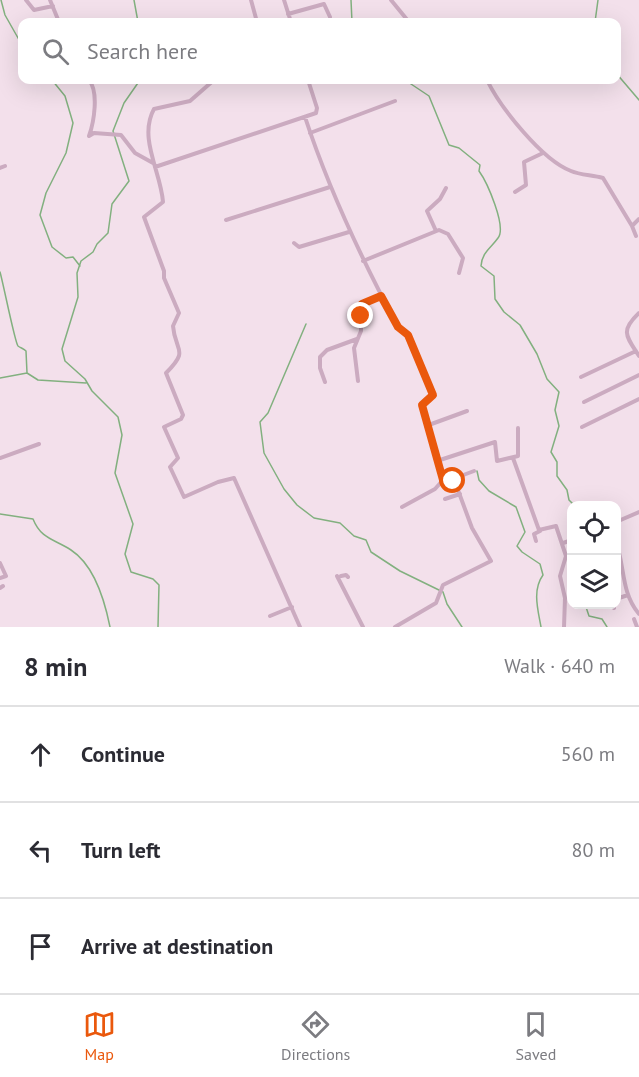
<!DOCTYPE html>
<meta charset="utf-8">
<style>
body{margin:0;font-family:"PT Sans",sans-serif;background:#f7f7f7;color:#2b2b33}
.controls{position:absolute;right:18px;bottom:18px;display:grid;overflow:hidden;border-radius:12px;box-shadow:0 6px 24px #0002}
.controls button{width:54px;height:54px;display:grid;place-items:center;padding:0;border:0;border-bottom:2px solid #e1e1e2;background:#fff;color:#2b2b33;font:30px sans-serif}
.stop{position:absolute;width:18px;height:18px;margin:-14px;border:4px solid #ea580c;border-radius:50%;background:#fff}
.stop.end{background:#ea580c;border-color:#fff;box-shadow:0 2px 6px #0008}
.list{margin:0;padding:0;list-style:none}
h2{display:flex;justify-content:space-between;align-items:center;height:78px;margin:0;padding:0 24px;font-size:26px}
h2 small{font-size:20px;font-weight:400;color:#7c7c81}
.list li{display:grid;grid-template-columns:39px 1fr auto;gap:18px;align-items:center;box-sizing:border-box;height:96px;padding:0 24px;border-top:2px solid #e1e1e2}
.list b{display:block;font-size:22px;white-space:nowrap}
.list em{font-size:20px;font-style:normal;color:#7c7c81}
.icon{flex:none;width:33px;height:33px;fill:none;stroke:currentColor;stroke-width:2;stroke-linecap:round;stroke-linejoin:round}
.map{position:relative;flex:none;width:639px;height:627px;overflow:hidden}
.search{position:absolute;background:#fff;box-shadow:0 6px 24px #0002;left:18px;right:18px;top:18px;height:66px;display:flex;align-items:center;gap:15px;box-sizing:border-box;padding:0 21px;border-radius:12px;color:#7c7c81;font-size:22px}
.sheet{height:366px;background:#fff}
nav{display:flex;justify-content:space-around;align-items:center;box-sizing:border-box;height:84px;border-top:2px solid #e1e1e2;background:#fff;font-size:16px;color:#7c7c81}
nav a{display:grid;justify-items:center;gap:3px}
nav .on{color:#ea580c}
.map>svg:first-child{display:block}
</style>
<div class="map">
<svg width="639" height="627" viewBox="0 0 639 627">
<rect width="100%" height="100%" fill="#f3e0eb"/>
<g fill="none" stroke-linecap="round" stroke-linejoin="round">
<path stroke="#82b07f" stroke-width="1.5" d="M1,0L5,15L22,45
M134,0L138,22
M351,0L352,22
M595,22L598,0
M616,73L639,100
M52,80L65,96L73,123L66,153L46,193L40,215L52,247L66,258L73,257L80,266
M140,80L124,103L113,131L129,181L112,204L108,233L97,244L93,252L81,261L77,273L78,297L62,349L65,361L85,379L92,391L118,417L122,435L115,473L133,524L125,554L131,572L153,579L159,585L158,627
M405,80L429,96L449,145L459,148L480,165L479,171C487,182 507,227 498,238C491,248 482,252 481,266L494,276L495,299L504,312L520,325L537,354L547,379L559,392L555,410L559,426L551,452L557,462V476L567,490L569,500L575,506
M0,272C3,282 15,343 18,346C21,348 24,349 26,351L27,373
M306,324L268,413L260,422L264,453L284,489L297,505L314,518L340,523L354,536L366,540L371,552L400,571L443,592L447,604L462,627
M0,378L27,373L38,380L86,383
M477,471L479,480L489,491L516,507L525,532L517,546L522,552L540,564L543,575C532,590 538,610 541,627
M0,514L33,519C41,539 54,539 71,550C94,565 105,602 110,627
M585,604L589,616L602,619L607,627"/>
<path stroke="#cbabc0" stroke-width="4" d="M26,0L34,10L53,6
M50,0L59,22
M251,0L257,22
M284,0L291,22
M391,0L409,22
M288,14L324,4L330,17
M89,80C99,92 94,122 89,136L94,133L121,135L135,153L153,163
M214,80L190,101L154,109C138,138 161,172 163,202L144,217L164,271V278L179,313L173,326C175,352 190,349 166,373L183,415L181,419L164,427L178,458L170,467L184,497L218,482L234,478L300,627
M487,80C500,107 542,160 571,171C580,175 592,175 603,178L632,226L639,219
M305,117C329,190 361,258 398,327L408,335L431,391L432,397L421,405L442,479L455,482L472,528L491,561L443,585L436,603L395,627
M310,133L395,101
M155,167L316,113L317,108L308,80
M0,168L5,166
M515,192L526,185L524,162L543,153
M226,220L330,187
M632,226L636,236
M436,231L427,211L440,199L446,188
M294,243L299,247L349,232
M363,261L439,230L448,234L463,258L459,273
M639,313C620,331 626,336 639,356
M581,377L636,351
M358,381L354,348L361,331V308L364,303L381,296
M325,382L320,368V357L327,350L357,339
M584,402L639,375
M426,426L467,411
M582,427L639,399
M0,458L39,444
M513,458L539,530L556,526L566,556L560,576L565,598L564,627
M437,461L495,442L497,461L518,456V428
M450,480L474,471
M445,499L460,494
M402,507L435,489L443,480
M616,522L639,512
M536,541L534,534L540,531
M616,542C625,567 621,593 639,614
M563,543L572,540
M0,563L6,576L0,578
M337,576L363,627
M341,576L346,575L348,577
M0,588L3,586
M616,599L628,595
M612,604L614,608
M270,616L292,607
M634,619L637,627"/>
</g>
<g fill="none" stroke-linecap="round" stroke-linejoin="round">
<path stroke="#ea580c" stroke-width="8" d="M361,316L362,304L381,296L398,327L408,335L433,395L422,405L443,480L453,481"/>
</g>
</svg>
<div class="controls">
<button><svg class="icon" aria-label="locate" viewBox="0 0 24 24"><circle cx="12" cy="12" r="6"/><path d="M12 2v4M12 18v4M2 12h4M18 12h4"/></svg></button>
<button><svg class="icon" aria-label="layers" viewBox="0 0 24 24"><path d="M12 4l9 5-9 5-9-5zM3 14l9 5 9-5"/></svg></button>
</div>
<div class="stop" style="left:453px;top:481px"></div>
<div class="stop end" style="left:361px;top:316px"></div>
<div class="search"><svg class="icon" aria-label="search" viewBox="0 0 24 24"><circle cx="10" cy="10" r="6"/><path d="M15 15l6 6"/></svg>Search here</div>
</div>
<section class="sheet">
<h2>8 min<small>Walk · 640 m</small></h2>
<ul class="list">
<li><svg class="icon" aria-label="ahead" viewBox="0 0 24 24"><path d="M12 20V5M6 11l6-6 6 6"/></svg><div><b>Continue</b></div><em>560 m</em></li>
<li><svg class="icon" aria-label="left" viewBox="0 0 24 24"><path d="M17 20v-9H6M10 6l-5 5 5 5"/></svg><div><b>Turn left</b></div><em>80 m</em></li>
<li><svg class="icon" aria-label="arrive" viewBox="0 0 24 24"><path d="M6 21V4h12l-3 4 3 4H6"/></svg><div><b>Arrive at destination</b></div></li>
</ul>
</section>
<nav>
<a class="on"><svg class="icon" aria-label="map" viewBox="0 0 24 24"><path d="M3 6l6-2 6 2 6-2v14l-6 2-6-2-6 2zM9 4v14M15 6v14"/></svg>Map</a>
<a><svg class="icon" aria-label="directions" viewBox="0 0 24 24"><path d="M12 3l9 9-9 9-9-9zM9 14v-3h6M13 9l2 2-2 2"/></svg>Directions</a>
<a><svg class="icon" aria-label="saved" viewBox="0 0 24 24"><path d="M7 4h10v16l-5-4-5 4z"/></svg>Saved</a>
</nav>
